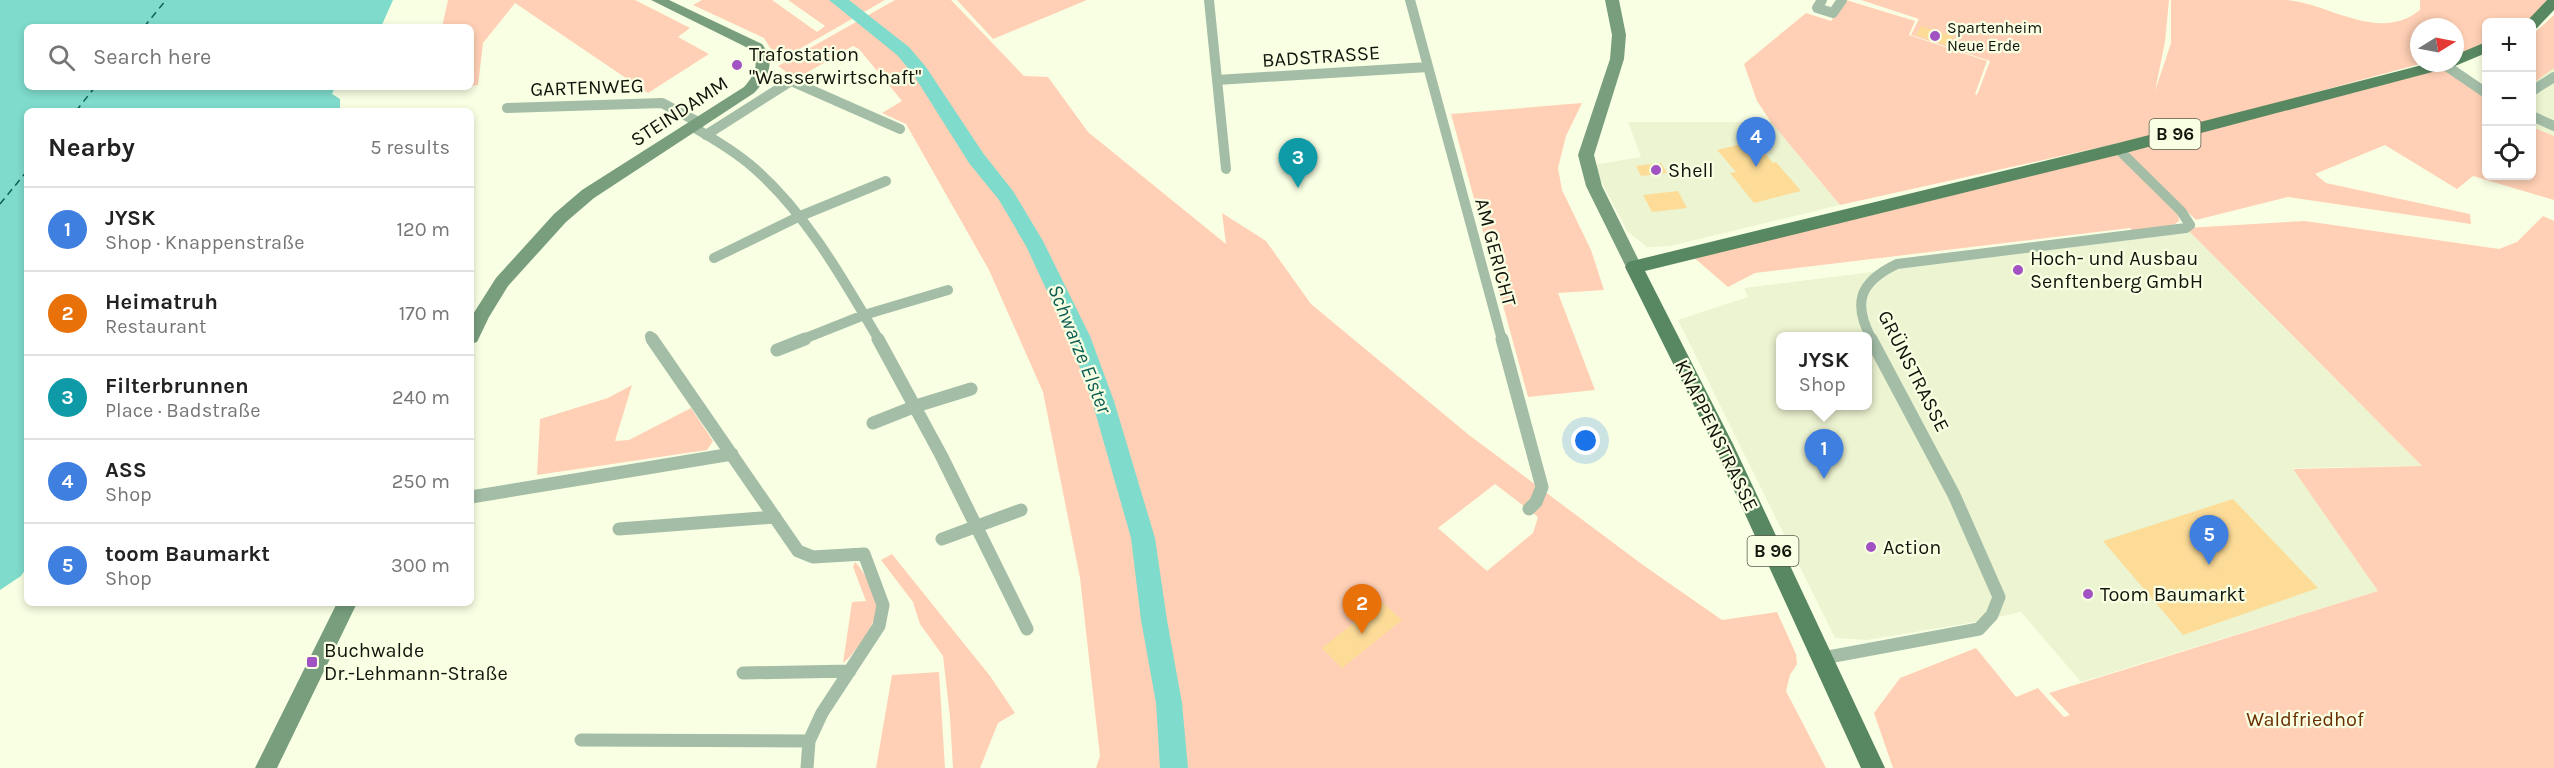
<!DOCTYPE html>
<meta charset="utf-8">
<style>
body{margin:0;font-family:Karla,sans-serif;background:#f2f2f2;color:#222}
.controls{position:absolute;right:18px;top:18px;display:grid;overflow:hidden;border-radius:9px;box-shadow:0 3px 9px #0003}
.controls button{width:54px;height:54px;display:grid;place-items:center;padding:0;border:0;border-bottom:2px solid #e0e0e0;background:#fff;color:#222;font:30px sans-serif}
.compass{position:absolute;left:2410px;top:18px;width:54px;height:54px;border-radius:50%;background:#fff;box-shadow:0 3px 9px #0003;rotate:80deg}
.you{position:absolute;left:1586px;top:441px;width:21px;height:21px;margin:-15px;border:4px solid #fff;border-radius:50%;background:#1a73e8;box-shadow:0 0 0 9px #1a73e833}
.badge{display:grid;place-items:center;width:39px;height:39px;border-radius:50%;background:#7c3aed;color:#fff;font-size:20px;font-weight:700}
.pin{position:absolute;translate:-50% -50px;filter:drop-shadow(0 2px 3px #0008)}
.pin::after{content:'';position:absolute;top:32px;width:21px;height:18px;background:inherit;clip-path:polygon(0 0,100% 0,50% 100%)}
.popup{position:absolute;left:1776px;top:332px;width:96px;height:78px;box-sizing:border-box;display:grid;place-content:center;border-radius:9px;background:#fff;filter:drop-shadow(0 2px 4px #0005);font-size:20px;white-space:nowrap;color:#767676}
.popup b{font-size:22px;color:#222}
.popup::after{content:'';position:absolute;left:50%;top:100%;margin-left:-12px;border:12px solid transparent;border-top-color:#fff}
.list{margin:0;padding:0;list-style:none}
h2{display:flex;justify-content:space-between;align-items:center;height:78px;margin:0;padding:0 24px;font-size:26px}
h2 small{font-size:20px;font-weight:400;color:#767676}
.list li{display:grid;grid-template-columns:39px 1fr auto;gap:18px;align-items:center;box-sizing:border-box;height:84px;padding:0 24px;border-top:2px solid #e0e0e0}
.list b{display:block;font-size:22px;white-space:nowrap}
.list p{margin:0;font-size:20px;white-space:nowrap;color:#767676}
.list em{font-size:20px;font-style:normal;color:#767676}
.icon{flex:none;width:33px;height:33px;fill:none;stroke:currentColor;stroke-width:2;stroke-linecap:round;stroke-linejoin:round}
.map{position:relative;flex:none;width:2554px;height:768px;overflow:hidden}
.search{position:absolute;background:#fff;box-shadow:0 3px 9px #0003;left:24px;top:24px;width:450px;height:66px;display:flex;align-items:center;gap:15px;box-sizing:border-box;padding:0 21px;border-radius:9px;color:#767676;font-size:22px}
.panel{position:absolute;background:#fff;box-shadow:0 3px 9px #0003;left:24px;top:108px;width:450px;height:498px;border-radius:9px}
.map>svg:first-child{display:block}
</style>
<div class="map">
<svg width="2554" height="768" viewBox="0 0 2554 768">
<rect width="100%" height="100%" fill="#f9ffe3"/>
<path fill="#edf4d1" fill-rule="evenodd" d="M2554,62V136L2532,127V76Z
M1628,122H1771L1840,205L1670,246L1647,247L1627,231L1593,165L1641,157Z
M2190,232L2422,466L2293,468L2378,591L2081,682L2021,612L1975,622L1867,640L1835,638L1678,320L1748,297L1744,288ZM1780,336H1868V406H1780Z"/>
<path fill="#ffd0b5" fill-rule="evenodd" d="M448,0H635L690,28L678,37L709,54L648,93L515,3L483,43L478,85L471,86V27H442Z
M702,0H772L817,32L825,26L788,0H885L775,63L772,51L764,38L693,5Z
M895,0H951L1024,76L1048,77L1088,132L1226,244L1222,213L1266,241L1311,304L1469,435L1643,565L1722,620L1777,612L1796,654L1797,664L1790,675L1786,691L1826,768H1096L1100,756L1080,578L1043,392L989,270L906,124L882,113L902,101L859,49L853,46L796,79L778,66ZM1495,484L1538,517L1533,533L1487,571L1438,528Z
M957,0H1087L993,39Z
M1846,0L1915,21L1909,35L1987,61L1975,94L1977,95L1990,61L1911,35L1919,19L1861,0H2169L2165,42L2155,91L2171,43V0C2209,0 2249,0 2287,0C2330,4 2379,43 2420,10V0H2547L2528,22H2486V45L2482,47L2455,54V27H2419V63H2423L2178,130L1840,205L1771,122L1757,101L1744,64L1806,13L1831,21Z
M2554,15V68L2532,84V35Z
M2446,68L2486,94V176H2532V127L2554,136V200L2473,176L2457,189L2385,145L2315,174L2326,183L2470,214L2471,224L2288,197L2196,220L2124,151Z
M1582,103L1566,136L1558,168L1562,190L1591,250L1604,290L1558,293L1595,390L1528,397L1451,114Z
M2118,153L2178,211L2179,221L2172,226L2133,231L2130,228L1755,273L1728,287L1692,256Z
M2543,216L2554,221V768H1893L1874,713L1900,678L1976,648L2016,697L2038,688L2064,717L2070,715L2049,693L2378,591L2293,469L2422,466L2186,228L2305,221L2499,249L2517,242Z
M632,385L615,441L629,440L691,408L713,441L707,450L537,475L540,419L608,398Z
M892,554L990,676L1015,713L998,723L980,768H953L950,717L943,656L920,624L913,602L881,560Z
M855,562C864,571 878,595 877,608C877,622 855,654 843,663L852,602L866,601L853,567Z
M939,672L945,768H876L892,675Z"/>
<path fill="#7fdccd" d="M0,0H393L381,27H27V87H335L332,94L340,99V111H27V567L21,576L0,590Z"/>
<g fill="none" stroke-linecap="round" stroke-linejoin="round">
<path fill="#7fdccd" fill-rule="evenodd" d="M829,0H849L909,47L926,67L983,153L1013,191L1043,241L1090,336L1114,401L1155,538L1167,620L1182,703L1188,768H1160L1156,703L1141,620L1131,538L1092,401L1068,336L1026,246L999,200L969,163L913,74L897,55Z"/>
<path stroke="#0f5f55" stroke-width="1.5" stroke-dasharray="7 5" stroke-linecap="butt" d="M144,27L166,0
M76,111L95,87
M0,204L27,171"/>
</g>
<path fill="#fddc98" d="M1921,26L1945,34L1954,36L1949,46L1916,35Z
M1754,141L1773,163L1776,162L1801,191L1754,203L1730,173L1736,172L1717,150Z
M1661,163L1667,173L1641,176L1636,166Z
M1678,191L1687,208L1652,212L1643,195Z
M2233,499L2318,588L2183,635L2103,541Z
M1381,601L1402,620L1342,668L1322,648Z"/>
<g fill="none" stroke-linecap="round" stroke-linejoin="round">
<path stroke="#a3bda7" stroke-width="10" d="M1209,0L1226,169
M1410,0L1502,340
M1822,0L1817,8L1833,13L1842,0
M2445,65L2486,93
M1217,80L1428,67
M2532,91L2554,77
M507,108L662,103L700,123
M2532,116L2554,126
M693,127C714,139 736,152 754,168C807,214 844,281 879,340
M706,135L791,81L900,129
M714,258L798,217L886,181
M650,336L653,340
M801,340L864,315L948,290
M1872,340C1852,303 1859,282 1897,264L2186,228L2190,225L2181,211L2118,149"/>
<path stroke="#a3bda7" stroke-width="13" d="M652,339L798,551L813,557L864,554L883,605L879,626L822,713L809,741L807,768
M878,339L941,455L1027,629
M1502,339L1542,487L1536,502L1529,509
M777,350L805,339
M873,423L916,406L971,389
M471,497L732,454
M619,529L775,517
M942,539L1021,510
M1823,658L1979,629L1992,615L1999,597L1954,495L1871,339
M743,673L850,671
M581,740L809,741"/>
<path fill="#789e7e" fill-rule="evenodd" d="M651,0H669L762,44C776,62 769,77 754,93L594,198L566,222L508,286L489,317L477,342L471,344V318L475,311L496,278L554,214L582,190L744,87C754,76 760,64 752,50Z
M1605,0H1619L1626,35L1624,59L1594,155L1602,186L1642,267L1640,271H1628L1626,267L1586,186L1578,155L1610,59L1612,35Z
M337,603H357L277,768H255Z"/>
<path fill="#588861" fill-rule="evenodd" d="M2547,0H2554V10L2537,28L2532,29V22H2526Z
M2486,42V53L2455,66L2118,155L1645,271L1733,444L1885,768H1861L1713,444L1625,267L1628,262L2118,143L2430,63H2455V55Z"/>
</g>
<g fill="#a152c3" stroke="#f9ffe3" stroke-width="2">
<circle cx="1935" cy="36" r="6"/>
<circle cx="737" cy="65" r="6"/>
<circle cx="1656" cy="170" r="6"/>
<circle cx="2018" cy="270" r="6"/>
<circle cx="1871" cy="547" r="6"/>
<circle cx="2088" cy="594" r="6"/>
<rect x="306" y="656" width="12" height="12" rx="3"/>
</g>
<g text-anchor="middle" stroke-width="4.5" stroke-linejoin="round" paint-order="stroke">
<g font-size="16" fill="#13150c" stroke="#f9ffe3" text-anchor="start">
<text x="1947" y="33">Spartenheim<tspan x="1947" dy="18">Neue Erde</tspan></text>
</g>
<g fill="#f9ffe3" stroke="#585b4c" stroke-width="1.5">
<rect x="2149.5" y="119" width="51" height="30" rx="4.5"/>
<rect x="1747.5" y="536" width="51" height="30" rx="4.5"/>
</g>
<g font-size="18" font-weight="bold" fill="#13150c">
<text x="2175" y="140">B 96</text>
<text x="1773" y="557">B 96</text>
</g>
<g font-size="20" fill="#13150c" stroke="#f9ffe3" text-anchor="start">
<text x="749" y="61">Trafostation<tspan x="749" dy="23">"Wasserwirtschaft"</tspan></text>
<text x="1668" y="177">Shell</text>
<text x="2030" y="265">Hoch- und Ausbau<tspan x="2030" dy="23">Senftenberg GmbH</tspan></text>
<text x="1883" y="554">Action</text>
<text x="2100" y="601">Toom Baumarkt</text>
<text x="324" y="657">Buchwalde<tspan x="324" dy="23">Dr.-Lehmann-Straße</tspan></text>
</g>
<g font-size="20" fill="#13150c" stroke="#f9ffe3">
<text transform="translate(1321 56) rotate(-4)" y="7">BADSTRASSE</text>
<text transform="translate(587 87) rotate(-2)" y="7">GARTENWEG</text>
<text transform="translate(679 111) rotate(-33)" y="7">STEINDAMM</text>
<text transform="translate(1496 252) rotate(75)" y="7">AM GERICHT</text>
<text transform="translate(1914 371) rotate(63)" y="7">GRÜNSTRASSE</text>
<text transform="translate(1717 435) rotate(64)" y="7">KNAPPENSTRASSE</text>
</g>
<g font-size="20" fill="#682e00" stroke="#f9ffe3">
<text x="2305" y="726">Waldfriedhof</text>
</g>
<g font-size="21" font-style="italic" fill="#0f5f55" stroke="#f9ffe3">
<text transform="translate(1080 349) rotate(68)" y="7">Schwarze Elster</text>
</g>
</g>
</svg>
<div class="controls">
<button>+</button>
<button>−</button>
<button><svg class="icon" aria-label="locate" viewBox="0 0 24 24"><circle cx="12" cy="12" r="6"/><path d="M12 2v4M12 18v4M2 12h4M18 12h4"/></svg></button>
</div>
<svg class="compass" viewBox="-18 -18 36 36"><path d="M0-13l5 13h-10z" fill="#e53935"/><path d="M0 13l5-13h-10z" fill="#767676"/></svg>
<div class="you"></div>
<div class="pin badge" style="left:1824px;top:479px;background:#3f7fe0">1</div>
<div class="popup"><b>JYSK</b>Shop</div>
<div class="pin badge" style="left:1362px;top:634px;background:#e8710a">2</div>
<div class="pin badge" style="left:1298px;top:188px;background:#0f9aa8">3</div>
<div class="pin badge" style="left:1756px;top:167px;background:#3f7fe0">4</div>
<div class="pin badge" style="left:2209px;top:565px;background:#3f7fe0">5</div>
<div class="search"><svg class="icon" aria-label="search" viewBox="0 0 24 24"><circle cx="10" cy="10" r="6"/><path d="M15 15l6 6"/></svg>Search here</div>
<section class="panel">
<h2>Nearby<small>5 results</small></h2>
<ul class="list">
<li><span class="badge" style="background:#3f7fe0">1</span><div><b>JYSK</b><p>Shop · Knappenstraße</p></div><em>120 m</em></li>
<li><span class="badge" style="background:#e8710a">2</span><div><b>Heimatruh</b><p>Restaurant</p></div><em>170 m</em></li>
<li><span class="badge" style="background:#0f9aa8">3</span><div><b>Filterbrunnen</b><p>Place · Badstraße</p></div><em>240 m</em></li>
<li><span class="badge" style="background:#3f7fe0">4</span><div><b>ASS</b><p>Shop</p></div><em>250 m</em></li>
<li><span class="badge" style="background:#3f7fe0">5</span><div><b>toom Baumarkt</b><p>Shop</p></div><em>300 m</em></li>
</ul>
</section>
</div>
